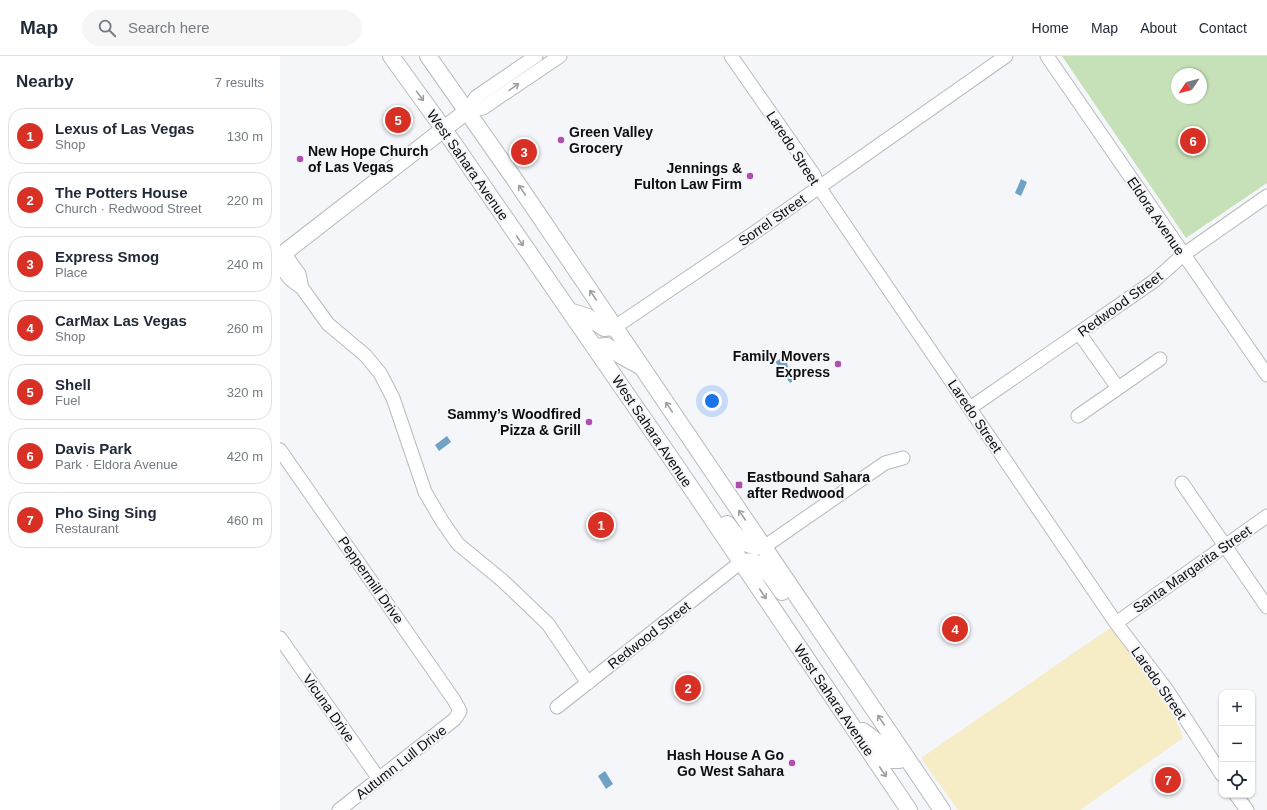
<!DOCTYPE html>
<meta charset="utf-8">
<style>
body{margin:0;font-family:Helvetica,sans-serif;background:#f6f6f7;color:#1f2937}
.controls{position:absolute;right:12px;bottom:12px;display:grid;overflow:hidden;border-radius:8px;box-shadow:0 1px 3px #0004}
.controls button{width:36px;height:36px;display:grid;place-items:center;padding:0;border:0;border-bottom:1px solid #e0e1e3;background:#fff;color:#1f2937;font:20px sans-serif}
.compass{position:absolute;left:891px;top:12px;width:36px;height:36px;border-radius:50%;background:#fff;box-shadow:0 1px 3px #0004;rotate:235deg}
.you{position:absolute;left:432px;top:345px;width:14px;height:14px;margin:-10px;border:3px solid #fff;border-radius:50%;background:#1a73e8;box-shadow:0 0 0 6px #1a73e833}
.badge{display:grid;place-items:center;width:26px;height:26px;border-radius:50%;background:#d93025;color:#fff;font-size:13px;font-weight:700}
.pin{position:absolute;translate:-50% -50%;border:2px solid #fff;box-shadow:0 1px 4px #0006}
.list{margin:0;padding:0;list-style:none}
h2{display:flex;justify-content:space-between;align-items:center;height:52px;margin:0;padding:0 16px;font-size:17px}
h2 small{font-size:13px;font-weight:400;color:#747a83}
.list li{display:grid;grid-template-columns:26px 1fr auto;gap:12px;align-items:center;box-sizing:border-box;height:56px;margin:0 8px 8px;padding:0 8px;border:1px solid #e0e1e3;border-radius:16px}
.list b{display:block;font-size:15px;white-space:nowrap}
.list p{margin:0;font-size:13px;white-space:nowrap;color:#747a83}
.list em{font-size:13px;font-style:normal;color:#747a83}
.icon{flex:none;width:22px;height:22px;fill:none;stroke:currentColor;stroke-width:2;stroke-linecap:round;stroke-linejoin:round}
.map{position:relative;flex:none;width:987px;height:754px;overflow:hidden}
header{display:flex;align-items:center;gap:24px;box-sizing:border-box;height:56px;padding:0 20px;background:#fff;border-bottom:1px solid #e0e1e3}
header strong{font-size:19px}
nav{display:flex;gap:22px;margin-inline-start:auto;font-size:14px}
.search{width:280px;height:36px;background:#f6f6f7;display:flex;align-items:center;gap:10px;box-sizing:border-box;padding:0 14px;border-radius:22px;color:#747a83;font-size:15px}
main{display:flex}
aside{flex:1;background:#fff}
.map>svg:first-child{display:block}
</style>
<header>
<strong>Map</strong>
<div class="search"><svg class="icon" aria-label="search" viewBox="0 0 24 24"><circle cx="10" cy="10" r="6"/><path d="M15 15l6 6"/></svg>Search here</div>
<nav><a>Home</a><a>Map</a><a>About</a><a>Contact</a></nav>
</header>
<main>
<aside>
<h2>Nearby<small>7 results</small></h2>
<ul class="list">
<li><span class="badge">1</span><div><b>Lexus of Las Vegas</b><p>Shop</p></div><em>130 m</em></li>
<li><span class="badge">2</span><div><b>The Potters House</b><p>Church · Redwood Street</p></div><em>220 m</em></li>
<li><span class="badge">3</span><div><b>Express Smog</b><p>Place</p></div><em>240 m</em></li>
<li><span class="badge">4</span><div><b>CarMax Las Vegas</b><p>Shop</p></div><em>260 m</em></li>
<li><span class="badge">5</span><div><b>Shell</b><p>Fuel</p></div><em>320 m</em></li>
<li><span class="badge">6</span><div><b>Davis Park</b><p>Park · Eldora Avenue</p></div><em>420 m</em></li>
<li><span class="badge">7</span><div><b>Pho Sing Sing</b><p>Restaurant</p></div><em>460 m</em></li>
</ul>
</aside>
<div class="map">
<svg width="987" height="754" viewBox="0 0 987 754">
<rect width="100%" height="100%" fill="#f4f6fa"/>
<path fill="#c6e1b7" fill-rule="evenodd" d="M782,0H987V127L906,182ZM897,18H921V42H897Z"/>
<path fill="#f6edc7" d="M830,572C861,605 888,639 903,682L800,754H678L641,702Z"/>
<path fill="#6fa2c4" d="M741,123L747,126L741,140L735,137Z
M508,298C508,301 506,304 507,307C508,316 516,316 522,319L510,327L505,320L502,322L498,315L501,312L495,306Z
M167,380L171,386L159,395L155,389Z
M325,715L333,728L326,733L318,720Z"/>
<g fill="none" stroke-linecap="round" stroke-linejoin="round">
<defs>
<path id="minor" d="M451,0L534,119L539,131L836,567L887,634L942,719
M767,0L987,319
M187,55L203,52L280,0
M187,55L196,41L256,0
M4,197L19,218L22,232
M0,210L10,223L22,232L48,268L85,299L100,317L113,342L145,436L162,465L178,488L223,525L268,568L308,627
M335,271L471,179L726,0
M799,277L838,332
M690,352L874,225L903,199L987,140
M798,360L880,303
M0,394L174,644L180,655L175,663L59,754
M902,427L987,551
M484,491L605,407L623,402
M836,567L987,460
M0,582L99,723
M277,651L461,506
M956,739L967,754"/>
<path id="major" d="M111,0L163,72L397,411L629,754
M148,0L233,121L662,754
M0,200L187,55
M289,255L308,261L324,272L335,271
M314,291L327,290L340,299L360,310
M447,468C459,484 463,490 484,491
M461,506C465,506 470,505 474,506C486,510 495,526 502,536
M583,675L596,685L611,704H619L625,700"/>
</defs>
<use href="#minor" stroke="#b8babd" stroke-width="15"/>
<use href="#major" stroke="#b8babd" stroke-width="18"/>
<use href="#minor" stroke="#fff" stroke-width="13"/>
<use href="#major" stroke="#fff" stroke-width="16"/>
</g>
<defs><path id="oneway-shaft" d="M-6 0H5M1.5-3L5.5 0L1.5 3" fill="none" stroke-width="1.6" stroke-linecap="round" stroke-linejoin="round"/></defs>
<g stroke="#9e9e9f">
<use href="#oneway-shaft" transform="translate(234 31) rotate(-35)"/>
<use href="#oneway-shaft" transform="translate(140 40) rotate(54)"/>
<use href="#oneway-shaft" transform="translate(242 134) rotate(-124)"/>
<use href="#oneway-shaft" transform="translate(240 185) rotate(56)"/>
<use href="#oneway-shaft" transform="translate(313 239) rotate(-124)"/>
<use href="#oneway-shaft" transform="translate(389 351) rotate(-124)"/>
<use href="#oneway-shaft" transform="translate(462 459) rotate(-124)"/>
<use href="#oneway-shaft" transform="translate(483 538) rotate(56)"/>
<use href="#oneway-shaft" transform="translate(601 664) rotate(-124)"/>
<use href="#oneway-shaft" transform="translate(603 716) rotate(56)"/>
</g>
<g fill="#b14cb1" stroke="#f4f6fa" stroke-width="1.5">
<circle cx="281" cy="84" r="4"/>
<circle cx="20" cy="103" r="4"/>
<circle cx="470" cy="120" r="4"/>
<circle cx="558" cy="308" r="4"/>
<circle cx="309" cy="366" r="4"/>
<rect x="455" y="425" width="8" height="8" rx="2"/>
<circle cx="512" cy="707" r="4"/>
</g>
<g text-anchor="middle" stroke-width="4" stroke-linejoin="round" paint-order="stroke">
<g font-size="14" font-weight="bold" fill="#0d0d0f" stroke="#f4f6fa" text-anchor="end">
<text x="289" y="81" text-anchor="start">Green Valley<tspan x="289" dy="16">Grocery</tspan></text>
<text x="28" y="100" text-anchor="start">New Hope Church<tspan x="28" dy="16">of Las Vegas</tspan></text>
<text x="462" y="117">Jennings &amp;<tspan x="462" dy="16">Fulton Law Firm</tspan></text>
<text x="550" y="305">Family Movers<tspan x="550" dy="16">Express</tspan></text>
<text x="301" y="363">Sammy’s Woodfired<tspan x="301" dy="16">Pizza &amp; Grill</tspan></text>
<text x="467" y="426" text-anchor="start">Eastbound Sahara<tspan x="467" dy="16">after Redwood</tspan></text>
<text x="504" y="704">Hash House A Go<tspan x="504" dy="16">Go West Sahara</tspan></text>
</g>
<g font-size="14" fill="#0d0d0f" stroke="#f4f6fa">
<text transform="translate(513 92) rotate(57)" y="5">Laredo Street</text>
<text transform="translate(188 109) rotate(55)" y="5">West Sahara Avenue</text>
<text transform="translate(876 160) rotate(56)" y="5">Eldora Avenue</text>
<text transform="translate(492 164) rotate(-35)" y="5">Sorrel Street</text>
<text transform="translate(840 248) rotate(-36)" y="5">Redwood Street</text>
<text transform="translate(695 360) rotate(56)" y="5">Laredo Street</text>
<text transform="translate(372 375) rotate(56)" y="5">West Sahara Avenue</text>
<text transform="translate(912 513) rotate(-35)" y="5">Santa Margarita Street</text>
<text transform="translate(91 524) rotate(55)" y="5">Peppermill Drive</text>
<text transform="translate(369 579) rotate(-38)" y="5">Redwood Street</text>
<text transform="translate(879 627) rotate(55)" y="5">Laredo Street</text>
<text transform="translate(554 644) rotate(56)" y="5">West Sahara Avenue</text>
<text transform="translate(49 652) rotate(55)" y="5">Vicuna Drive</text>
<text transform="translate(121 706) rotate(-38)" y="5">Autumn Lull Drive</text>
</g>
</g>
</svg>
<div class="controls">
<button>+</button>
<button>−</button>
<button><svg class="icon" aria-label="locate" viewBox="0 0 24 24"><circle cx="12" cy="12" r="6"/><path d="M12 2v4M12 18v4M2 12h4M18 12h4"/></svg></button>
</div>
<svg class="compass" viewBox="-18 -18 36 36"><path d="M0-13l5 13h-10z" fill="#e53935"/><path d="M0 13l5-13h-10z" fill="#747a83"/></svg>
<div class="you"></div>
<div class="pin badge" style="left:321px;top:469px">1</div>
<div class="pin badge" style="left:408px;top:632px">2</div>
<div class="pin badge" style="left:244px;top:96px">3</div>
<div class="pin badge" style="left:675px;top:573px">4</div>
<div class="pin badge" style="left:118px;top:64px">5</div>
<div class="pin badge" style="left:913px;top:85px">6</div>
<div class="pin badge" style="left:888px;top:724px">7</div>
</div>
</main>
